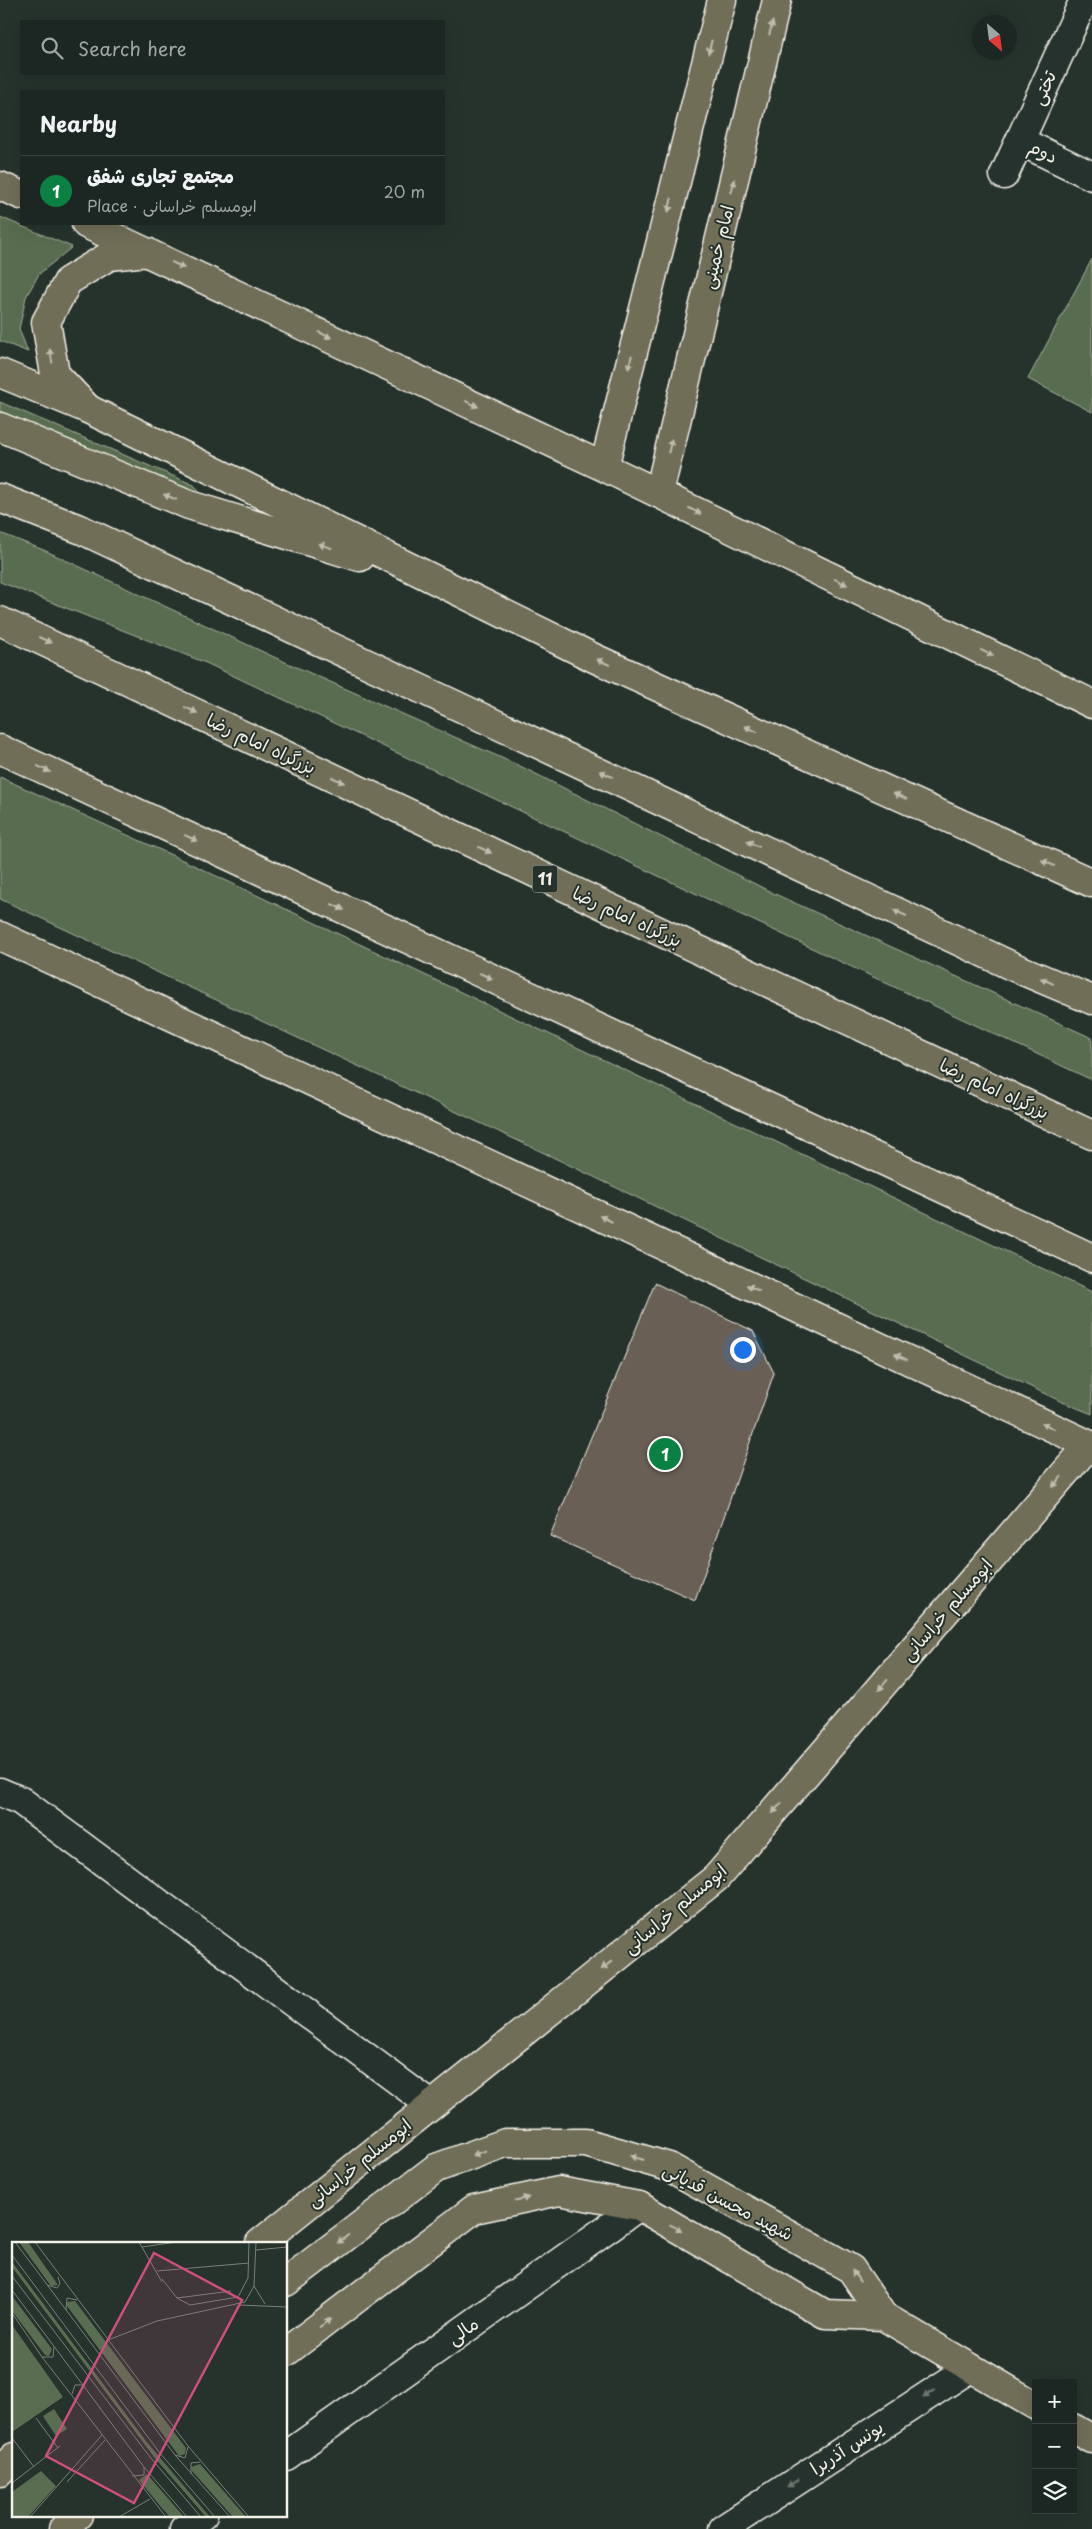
<!DOCTYPE html>
<meta charset="utf-8">
<style>
body{margin:0;font-family:"Playpen Sans","Playpen Sans Arabic",sans-serif;background:#252e2a;color:#f1f3f6}
.controls{position:absolute;right:15px;bottom:15px;display:grid;overflow:hidden;border-radius:0px;box-shadow:0 5px 20px #0002}
.controls button{width:45px;height:45px;display:grid;place-items:center;padding:0;border:0;border-bottom:1px solid #3a4340;background:#1c2622;color:#f1f3f6;font:25px sans-serif}
.compass{position:absolute;left:972px;top:15px;width:45px;height:45px;border-radius:50%;background:#1c2622;box-shadow:0 5px 20px #0002;rotate:152deg}
.you{position:absolute;left:742px;top:1349px;width:18px;height:18px;margin:-12px;border:4px solid #fff;border-radius:50%;background:#1a73e8;box-shadow:0 0 0 8px #1a73e833}
.badge{display:grid;place-items:center;width:32px;height:32px;border-radius:50%;background:#0b8043;color:#fff;font-size:16px;font-weight:700}
.pin{position:absolute;translate:-50% -50%;border:2px solid #fff;box-shadow:0 1px 5px #0006}
.list{margin:0;padding:0;list-style:none}
h2{display:flex;justify-content:space-between;align-items:center;height:65px;margin:0;padding:0 20px;font-size:21px}
h2 small{font-size:16px;font-weight:400;color:#a0a5a5}
.list li{display:grid;grid-template-columns:32px 1fr auto;gap:15px;align-items:center;box-sizing:border-box;height:70px;padding:0 20px;border-top:1px solid #3a4340}
.list b{display:block;font-size:19px;white-space:nowrap}
.list p{margin:0;font-size:16px;white-space:nowrap;color:#a0a5a5}
.list em{font-size:16px;font-style:normal;color:#a0a5a5}
.icon{flex:none;width:28px;height:28px;fill:none;stroke:currentColor;stroke-width:2;stroke-linecap:round;stroke-linejoin:round}
.map{position:relative;flex:none;width:1092px;height:2529px;overflow:hidden}
.search{position:absolute;background:#1c2622;box-shadow:0 5px 20px #0002;left:20px;top:20px;width:425px;height:55px;display:flex;align-items:center;gap:12px;box-sizing:border-box;padding:0 18px;border-radius:0px;color:#a0a5a5;font-size:19px}
.panel{position:absolute;background:#1c2622;box-shadow:0 5px 20px #0002;left:20px;top:90px;width:425px;height:135px;border-radius:0px}
.map>svg:first-child{display:block}
</style>
<div class="map">
<svg width="1092" height="2529" viewBox="0 0 1092 2529">
<rect width="100%" height="100%" fill="#26332d"/>
<filter id="ink" filterUnits="userSpaceOnUse"><feTurbulence type="fractalNoise" baseFrequency=".02" numOctaves="2"/><feDisplacementMap in="SourceGraphic" scale="10" xChannelSelector="R" yChannelSelector="G"/><feConvolveMatrix kernelMatrix="1 2 1 2 8 2 1 2 1" color-interpolation-filters="sRGB"/></filter>
<g filter="url(#ink)">
<path fill="#596d50" stroke="#a6af9c" d="M0,217L72,247L39,274L26,297L19,329L28,352L0,341Z
M1092,259V412L1028,379Z
M0,402L194,485L201,494L194,496L0,411Z
M0,533L46,551L274,657L522,767L775,894L1092,1038V1080L206,663L0,582Z
M0,777L189,863L1092,1292V1414L1060,1401L540,1151L0,899Z"/>
<path fill="#695e54" stroke="#f4f1e8" d="M655,1283L753,1331L774,1373L695,1600L550,1536Z"/>
<g fill="none" stroke-linecap="round" stroke-linejoin="round">
<defs>
<path id="minor" d="M1020,141L1092,176
M1004,175L1084,0
M0,1792L21,1801L431,2105
M286,2456L639,2206
M184,2529L203,2515
M723,2529L970,2368"/>
<path id="major" d="M0,186L21,195
M86,224L604,467L1092,704
M88,409L55,374L46,322L68,281L109,256L147,252
M604,467L722,0
M659,493L777,0
M0,936L1092,1446
M260,2243L716,1878L1089,1445
M286,2282L436,2168L505,2143H586L669,2167L851,2269L883,2316L1036,2406
M286,2352L474,2209L559,2191L639,2206L825,2314L883,2316
M1073,2428L1092,2439
M0,2471L14,2457
M63,2529L78,2515"/>
<path id="highway" d="M0,373L88,409L594,658L1092,883
M0,427L189,505L360,557
M0,498L82,530L1014,967L1092,1000
M0,621L1092,1135
M0,749L1092,1258"/>
</defs>
<use href="#minor" stroke="#f4f1e8" stroke-width="31"/>
<use href="#major" stroke="#f4f1e8" stroke-width="31"/>
<use href="#highway" stroke="#f4f1e8" stroke-width="31"/>
<use href="#minor" stroke="#26332d" stroke-width="28"/>
<use href="#major" stroke="#716e59" stroke-width="28"/>
<use href="#highway" stroke="#716e59" stroke-width="28"/>
</g>
<defs><path id="oneway-solid" d="M-6-.8H1V-3.2L6.5 0L1 3.2V.8H-6Z" transform="scale(1.25)"/></defs>
<g fill="#c0bdaf">
<use href="#oneway-solid" transform="translate(771 28) rotate(-76)"/>
<use href="#oneway-solid" transform="translate(710 47) rotate(104)"/>
<use href="#oneway-solid" transform="translate(733 186) rotate(-76)"/>
<use href="#oneway-solid" transform="translate(670 205) rotate(104)"/>
<use href="#oneway-solid" transform="translate(178 265) rotate(25)"/>
<use href="#oneway-solid" transform="translate(325 335) rotate(25)"/>
<use href="#oneway-solid" transform="translate(51 356) rotate(-101)"/>
<use href="#oneway-solid" transform="translate(630 362) rotate(104)"/>
<use href="#oneway-solid" transform="translate(472 404) rotate(25)"/>
<use href="#oneway-solid" transform="translate(670 446) rotate(-76)"/>
<use href="#oneway-solid" transform="translate(170 497) rotate(-158)"/>
<use href="#oneway-solid" transform="translate(695 511) rotate(26)"/>
<use href="#oneway-solid" transform="translate(325 546) rotate(-163)"/>
<use href="#oneway-solid" transform="translate(841 582) rotate(26)"/>
<use href="#oneway-solid" transform="translate(45 640) rotate(25)"/>
<use href="#oneway-solid" transform="translate(987 653) rotate(26)"/>
<use href="#oneway-solid" transform="translate(603 662) rotate(-156)"/>
<use href="#oneway-solid" transform="translate(191 710) rotate(25)"/>
<use href="#oneway-solid" transform="translate(751 729) rotate(-156)"/>
<use href="#oneway-solid" transform="translate(44 769) rotate(25)"/>
<use href="#oneway-solid" transform="translate(606 774) rotate(-155)"/>
<use href="#oneway-solid" transform="translate(338 780) rotate(25)"/>
<use href="#oneway-solid" transform="translate(900 796) rotate(-156)"/>
<use href="#oneway-solid" transform="translate(191 838) rotate(25)"/>
<use href="#oneway-solid" transform="translate(753 844) rotate(-155)"/>
<use href="#oneway-solid" transform="translate(485 850) rotate(25)"/>
<use href="#oneway-solid" transform="translate(1048 863) rotate(-156)"/>
<use href="#oneway-solid" transform="translate(338 907) rotate(25)"/>
<use href="#oneway-solid" transform="translate(900 913) rotate(-155)"/>
<use href="#oneway-solid" transform="translate(486 976) rotate(25)"/>
<use href="#oneway-solid" transform="translate(1047 981) rotate(-156)"/>
<use href="#oneway-solid" transform="translate(606 1219) rotate(-155)"/>
<use href="#oneway-solid" transform="translate(753 1288) rotate(-155)"/>
<use href="#oneway-solid" transform="translate(901 1357) rotate(-155)"/>
<use href="#oneway-solid" transform="translate(1048 1426) rotate(-155)"/>
<use href="#oneway-solid" transform="translate(1057 1482) rotate(131)"/>
<use href="#oneway-solid" transform="translate(883 1685) rotate(131)"/>
<use href="#oneway-solid" transform="translate(777 1808) rotate(131)"/>
<use href="#oneway-solid" transform="translate(607 1965) rotate(142)"/>
<use href="#oneway-solid" transform="translate(479 2153) rotate(160)"/>
<use href="#oneway-solid" transform="translate(637 2158) rotate(-164)"/>
<use href="#oneway-solid" transform="translate(522 2199) rotate(-12)"/>
<use href="#oneway-solid" transform="translate(676 2228) rotate(30)"/>
<use href="#oneway-solid" transform="translate(343 2239) rotate(143)"/>
<use href="#oneway-solid" transform="translate(856 2276) rotate(-124)"/>
<use href="#oneway-solid" transform="translate(325 2323) rotate(-37)"/>
</g>
<g fill="#6e766e">
<use href="#oneway-solid" transform="translate(929 2394) rotate(147)"/>
<use href="#oneway-solid" transform="translate(793 2483) rotate(147)"/>
</g>
</g>
<g text-anchor="middle" stroke-width="4" stroke-linejoin="round" paint-order="stroke">
<rect fill="#26332d" stroke="#b6b8b0" stroke-width="1" x="532.5" y="865.5" width="25" height="27" rx="4"/>
<g font-size="16" font-weight="bold" fill="#f4f1e8">
<text x="545" y="885">11</text>
</g>
<g font-size="18" fill="#f4f1e8" stroke="#26332d">
<text transform="translate(1044 88) rotate(-66)" y="6">تختی</text>
<text transform="translate(1043 152) rotate(26)" y="6">دوم</text>
<text transform="translate(718 247) rotate(-76)" y="6">امام خمینی</text>
<text transform="translate(261 744) rotate(25)" y="6">بزرگراه امام رضا</text>
<text transform="translate(627 917) rotate(25)" y="6">بزرگراه امام رضا</text>
<text transform="translate(994 1089) rotate(25)" y="6">بزرگراه امام رضا</text>
<text transform="translate(947 1610) rotate(-49)" y="6">ابومسلم خراسانی</text>
<text transform="translate(675 1909) rotate(-40)" y="6">ابومسلم خراسانی</text>
<text transform="translate(359 2163) rotate(-39)" y="6">ابومسلم خراسانی</text>
<text transform="translate(728 2202) rotate(28)" y="6">شهید محسن قدیانی</text>
<text transform="translate(463 2331) rotate(-35)" y="6">مالی</text>
<text transform="translate(847 2448) rotate(-33)" y="6">یونس آذربرا</text>
</g>
</g>
<g transform="translate(12 2242)">
<rect width="275" height="275" fill="#26332d"/>
<path d="M7,0H16L46,43L39,44ZM0,20L134,199L198,275H194L142,215L0,25ZM0,54L40,107L37,114L33,113L0,69ZM63,59L174,206L173,212L167,214L55,64V60ZM0,83L51,155L0,190ZM42,167L55,187L44,194L31,174ZM188,222L234,275H221L180,229L179,225ZM29,229L44,244L16,275H0V250ZM135,232L172,275H158L149,265L127,238Z" fill="#596d50"/>
<path fill="none" stroke="#787f78" stroke-width="1" d="M3,0L163,213L218,275M23,0L176,204L237,275M127,0L150,40M130,5L165,0M244,8L275,5M0,13L147,210L203,275M145,29L237,21M0,34L138,215L189,275M150,37L165,56L178,63L226,55L236,36L237,0M35,43L45,46L48,42L46,35M242,44L253,62M0,48L132,225L175,275M165,56L219,49M227,63L275,65M54,68L55,56L65,58M0,71L30,115H41L42,105M96,98L145,79L233,60L242,44L244,0M30,115L154,275M60,152L63,143H71M24,176L46,206M0,196L22,225M163,213L173,216L176,205M179,232V221L188,220M120,234L132,233V225M55,240L93,198M0,241L48,204M18,275L90,193M107,275L138,257"/>
<path fill="#ce4e7e" fill-opacity="0.15" stroke="#ce4e7e" stroke-width="2.5" d="M142,11L230,58L122,261L34,214Z"/>
<rect width="275" height="275" fill="none" stroke="#f4f1e8" stroke-width="2.5"/>
</g>
</svg>
<div class="controls">
<button>+</button>
<button>−</button>
<button><svg class="icon" aria-label="layers" viewBox="0 0 24 24"><path d="M12 4l9 5-9 5-9-5zM3 14l9 5 9-5"/></svg></button>
</div>
<svg class="compass" viewBox="-18 -18 36 36"><path d="M0-13l5 13h-10z" fill="#e53935"/><path d="M0 13l5-13h-10z" fill="#a0a5a5"/></svg>
<div class="you"></div>
<div class="pin badge" style="left:665px;top:1454px">1</div>
<div class="search"><svg class="icon" aria-label="search" viewBox="0 0 24 24"><circle cx="10" cy="10" r="6"/><path d="M15 15l6 6"/></svg>Search here</div>
<section class="panel">
<h2>Nearby<small></small></h2>
<ul class="list">
<li><span class="badge">1</span><div><b>مجتمع تجاری شفق</b><p>Place · ابومسلم خراسانی</p></div><em>20 m</em></li>
</ul>
</section>
</div>
